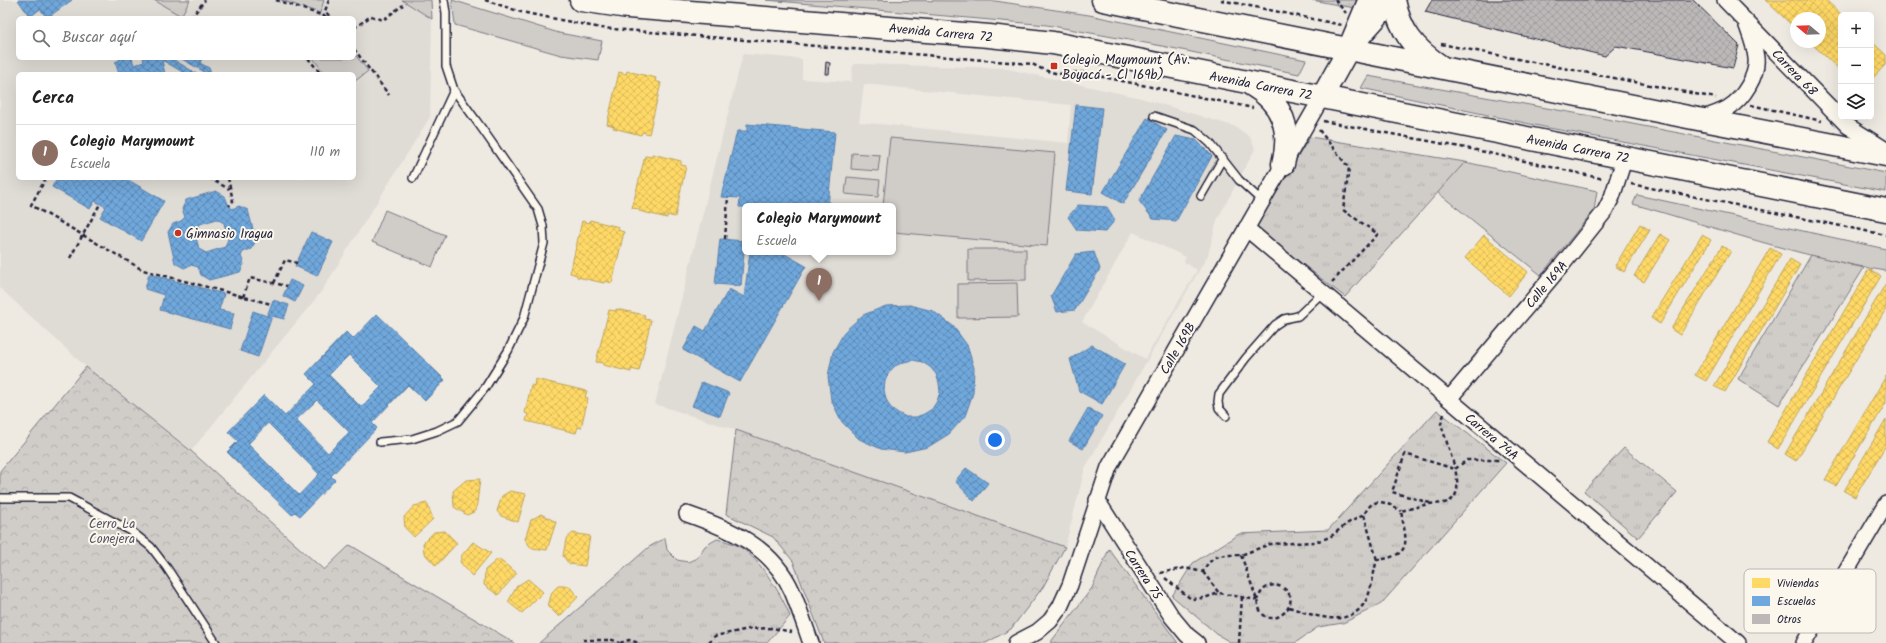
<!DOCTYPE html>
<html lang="es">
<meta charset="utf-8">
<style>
body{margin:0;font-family:Kalam,sans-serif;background:#f6f6f6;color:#222}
.controls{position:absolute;right:12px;top:12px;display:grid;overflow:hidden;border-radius:6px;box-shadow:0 4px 16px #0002}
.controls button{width:36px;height:36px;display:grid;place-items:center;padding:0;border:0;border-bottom:1px solid #e0e0e0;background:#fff;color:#222;font:20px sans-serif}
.compass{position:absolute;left:1790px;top:12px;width:36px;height:36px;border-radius:50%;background:#fff;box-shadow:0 4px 16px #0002;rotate:289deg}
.you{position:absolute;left:995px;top:440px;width:14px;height:14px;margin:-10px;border:3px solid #fff;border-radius:50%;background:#1a73e8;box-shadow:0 0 0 6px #1a73e833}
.badge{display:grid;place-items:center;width:26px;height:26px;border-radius:50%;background:#c8321e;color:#fff;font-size:13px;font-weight:700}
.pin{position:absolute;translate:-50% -33px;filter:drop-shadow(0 1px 2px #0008)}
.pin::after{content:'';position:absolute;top:21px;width:14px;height:12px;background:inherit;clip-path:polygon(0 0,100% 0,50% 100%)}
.popup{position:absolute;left:742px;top:203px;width:154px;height:52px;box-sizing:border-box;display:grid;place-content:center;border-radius:6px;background:#fff;filter:drop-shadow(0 1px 3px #0005);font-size:13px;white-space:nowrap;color:#767676}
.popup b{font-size:15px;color:#222}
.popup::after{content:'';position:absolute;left:50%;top:100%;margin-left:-8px;border:8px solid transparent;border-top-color:#fff}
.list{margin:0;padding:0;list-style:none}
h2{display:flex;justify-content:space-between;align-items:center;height:52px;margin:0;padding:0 16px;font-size:17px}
h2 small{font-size:13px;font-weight:400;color:#767676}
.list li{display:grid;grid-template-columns:26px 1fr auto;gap:12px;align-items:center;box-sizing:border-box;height:56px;padding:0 16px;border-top:1px solid #e0e0e0}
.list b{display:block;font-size:15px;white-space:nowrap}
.list p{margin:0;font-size:13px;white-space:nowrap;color:#767676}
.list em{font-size:13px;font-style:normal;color:#767676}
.icon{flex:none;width:22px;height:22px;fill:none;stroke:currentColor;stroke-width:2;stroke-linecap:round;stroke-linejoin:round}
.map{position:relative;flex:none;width:1886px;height:643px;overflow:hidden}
.search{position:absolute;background:#fff;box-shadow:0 4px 16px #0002;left:16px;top:16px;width:340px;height:44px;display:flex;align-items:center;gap:10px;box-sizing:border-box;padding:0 14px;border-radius:6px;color:#767676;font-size:15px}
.panel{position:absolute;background:#fff;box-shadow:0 4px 16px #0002;left:16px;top:72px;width:340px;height:108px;border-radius:6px}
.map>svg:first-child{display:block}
</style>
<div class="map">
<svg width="1886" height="643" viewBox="0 0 1886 643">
<defs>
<pattern id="forest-crowns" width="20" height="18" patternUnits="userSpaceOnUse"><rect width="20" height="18" fill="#d0cdc9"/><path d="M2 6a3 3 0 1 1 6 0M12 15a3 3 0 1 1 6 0" fill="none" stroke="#b2b0ae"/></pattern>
<pattern id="park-tufts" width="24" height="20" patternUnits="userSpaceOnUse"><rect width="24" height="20" fill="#d0cdc9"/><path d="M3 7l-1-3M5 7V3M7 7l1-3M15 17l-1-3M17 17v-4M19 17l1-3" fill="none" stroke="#b2b0ae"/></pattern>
<pattern id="homes-cross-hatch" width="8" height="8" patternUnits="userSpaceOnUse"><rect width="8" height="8" fill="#ffd966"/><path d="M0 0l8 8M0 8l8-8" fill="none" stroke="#daba59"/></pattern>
<pattern id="schools-cross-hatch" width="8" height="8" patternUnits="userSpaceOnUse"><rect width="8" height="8" fill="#6fa8dc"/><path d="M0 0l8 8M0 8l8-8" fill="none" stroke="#5b88b4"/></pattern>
<pattern id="building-cross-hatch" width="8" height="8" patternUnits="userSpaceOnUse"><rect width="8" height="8" fill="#bcb8b8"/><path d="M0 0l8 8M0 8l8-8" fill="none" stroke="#a19e9f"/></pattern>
</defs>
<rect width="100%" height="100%" fill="#eeeae2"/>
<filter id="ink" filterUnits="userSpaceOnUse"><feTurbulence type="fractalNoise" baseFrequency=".025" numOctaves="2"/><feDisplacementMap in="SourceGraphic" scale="8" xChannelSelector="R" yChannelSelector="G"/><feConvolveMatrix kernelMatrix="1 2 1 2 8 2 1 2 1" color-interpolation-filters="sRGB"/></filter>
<g filter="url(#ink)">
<path fill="#dfdbd5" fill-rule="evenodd" d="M0,0H402L432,19L430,117L321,292L191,451L86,367L0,288ZM18,18H354V58H18ZM18,74H354V178H18Z
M743,54L802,59V79L851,82L853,66L855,64H860L1003,68L1141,98L1236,127L1250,137L1255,149L1217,220L1208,255L1085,468L1065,547L736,430L655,404ZM864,84L1071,105L1068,143L859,122ZM890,139L1047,246L893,232V252H745V206H883ZM1133,232L1186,257L1184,262L1197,270L1145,359L1082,322Z"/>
<path fill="#d0cdc9" stroke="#797882" d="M154,0H190L181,16Z
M281,0H324L320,13Z
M402,0H431L432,19Z
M452,0L559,33L602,41L598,60L561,55L455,25Z
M766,0L995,1L1089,15L1306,60L1299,74L1162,46L1047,25Z
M354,53L368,71L354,82V74H325L313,58H354Z
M1368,76L1591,116L1886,173V192L1549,128L1361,88Z
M890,138L1055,153L1047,246L893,232V206H883Z
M852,153L880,155L878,171L851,169Z
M1465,162L1597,191L1594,210L1541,275L1437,192Z
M847,177L880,180L878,197L845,194Z
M1637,195L1886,249V271C1800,257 1717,228 1633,204Z
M385,210L445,235L432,267L372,242Z
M968,249H1026V280L968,281Z
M1017,283L1018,317L958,318V284Z"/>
<path fill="url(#forest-crowns)" stroke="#797882" d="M86,367L191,451L324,570L350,545L515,643H0V471Z
M736,430L1065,547L1043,587L1011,629L986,643H824L793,561L773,537L726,514Z
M1109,549L1178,643H1050L1092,588Z"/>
<path fill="url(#park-tufts)" stroke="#797882" d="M1312,0H1358L1354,8Z
M1310,137L1465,162L1345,297L1255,227Z
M1811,255L1864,268L1779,405L1738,379Z
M1437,410L1506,463L1381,604L1343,623L1318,627L1295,643H1232L1218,635L1172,596L1193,563L1239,534L1328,530Z
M1624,448L1677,492L1638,538L1584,491Z
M665,538L667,550L677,560L688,562L697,558L705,546L717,539C724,541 734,543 740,547C760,559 782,595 790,616L767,643H539L649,547Z"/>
<path fill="url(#homes-cross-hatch)" stroke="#bda259" d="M1765,0H1826L1842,15H1841V71L1810,42H1820V18H1796V29Z
M1871,41L1886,55V64L1871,80Z
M627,71L656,78L655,81L661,83L649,134L642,132L641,135L613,128L614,126L607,124L619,72L626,74Z
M652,154L681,161V165L686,166L675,217L667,215V218L639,211V209L632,208L645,156L652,157Z
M590,220L619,227L618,230L624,232L612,283L605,281L604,283L577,277V275L570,273L582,221L589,223Z
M1640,224L1650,230L1624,272L1615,266Z
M1660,234L1670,240L1644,282L1634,276Z
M1484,235L1528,272L1509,296L1465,258Z
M1702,235L1711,240L1660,324L1651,318Z
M1722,246L1731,251L1680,335L1671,329Z
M1770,248L1781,254L1706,381L1695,375Z
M1790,259L1800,265L1725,392L1714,386Z
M1869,269L1881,276L1778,449L1767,442Z
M1886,283V309L1796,461L1785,454Z
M616,309L645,315L644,319L651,320L639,371L631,369V372L603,365V363L596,362L609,310L616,311Z
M1886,376V403L1836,486L1825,480Z
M535,379L587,391L585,397L588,398L581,428L578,427L576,433L526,421L528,414L525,413L531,385L534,386Z
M1886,419V445L1855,497L1844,491Z
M480,479L476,511L467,515L454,507L453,491L466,480Z
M510,491L526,494L518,522L501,516L497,511L502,496Z
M427,503L433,519L414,537L405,528L404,517L414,506Z
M541,514L556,522L547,550L531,548L525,539L531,520Z
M445,531L457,543L436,566L424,553L423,543L434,532Z
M573,533L590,536L585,566L569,564L563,556L566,539Z
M473,542L491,553L472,576L460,562L462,555Z
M498,559L517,573L498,595L484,585L485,570Z
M528,579L543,592L522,613L508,602L517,586Z
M558,586H569L578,597L559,617L548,606L552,592Z"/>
<path fill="url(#schools-cross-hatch)" stroke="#5880ac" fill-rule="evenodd" d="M18,0H72L47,18L40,9L30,17Z
M119,58H132L134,65L144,62L143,58H171L197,74H186L162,60L165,74H119L115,62L120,60Z
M180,58H202L200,63L209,68L211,74H201L203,71Z
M1076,105L1102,108L1092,194L1066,191Z
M1147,118L1167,130L1123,204L1103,192Z
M747,124L835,132L828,206L745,207H739L740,198L721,197L737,131H747Z
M1176,136L1196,140L1212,156L1176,221L1153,219L1139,201Z
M57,178H125L164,201L141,241L100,217L106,207L95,201L90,209L52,187Z
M216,191L225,196L228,204L232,209L239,206L248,210L256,241L251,249L243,252L241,256L244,264L240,272L209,280L201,275L198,267L191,265L184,268L175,263L168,232L173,224L181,221L185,217L182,209L186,200ZM217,219L224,223L228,239L225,247L206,253L199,249L195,233L200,224Z
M1078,205L1107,207L1115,220L1105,232L1077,230L1068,217Z
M311,232L333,242L317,276L295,266Z
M720,239L745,241L741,286L715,284Z
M750,252H781L806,266L740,382L683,350L696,326L705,331L729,289L744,297Z
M1094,252L1100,269L1075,310L1057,312L1051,296L1076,254Z
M149,274L224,294L219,310L234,313L230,329L160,310L164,295L145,289Z
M290,280L303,286L295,302L283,296Z
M273,300L289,305L284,319L272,316L258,357L240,351L253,311L267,316Z
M910,305L933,311L953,326L967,345L974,368L973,393L965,416L949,434L928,447L905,452L881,449L859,439L842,422L831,400L828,376L833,352L845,331L863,315L886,306ZM913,360L922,362L930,367L936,374L939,383L940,392L937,401L932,409L924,414L916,417H906L898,413L890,407L886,399L884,390L885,381L889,372L895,366L904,362Z
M377,314L445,380L425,401L408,385L372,423L377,428L331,476L335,480L300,516L295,512L292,515L227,452L238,441L228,432L264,395L285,416L316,384L306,374L346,332L353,339ZM349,355L381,387L361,407L329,375ZM317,400L349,432L328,453L296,420ZM268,423L319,474L299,495L248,444Z
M1092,345L1125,364L1102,404L1079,391L1070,359Z
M702,382L729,393L720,416L692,406Z
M1088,408L1102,416L1083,449L1069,441Z
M966,468L988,483L974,501L955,481Z"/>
<path fill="url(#building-cross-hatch)" stroke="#22223b" d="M1432,0H1693L1739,45L1733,68L1616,46L1605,56L1425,12Z
M826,62L830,63L829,74H825Z"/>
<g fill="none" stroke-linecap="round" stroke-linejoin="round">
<defs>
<path id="lane" d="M1154,116L1195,130L1210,143L1239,180L1262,201
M413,178L454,90
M1201,196L1223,158
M1226,416L1219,408L1218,402L1219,394L1246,358L1275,325L1284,319L1298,316L1322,293
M380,442L412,439L437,431L458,421L485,388L508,351L524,318L544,243L543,226L538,209L483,130L454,90L446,66V13L444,0
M0,498H69L131,531L151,547L167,568L216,643"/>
<path id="street" d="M1725,0L1848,126L1886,150
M1700,119C1709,116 1719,113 1728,108C1743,99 1758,75 1756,58C1755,47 1751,37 1747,26
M1246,228L1738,643
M1449,399L1562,265L1605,211L1612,197L1625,157
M1097,500L1172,617L1187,635L1197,643
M687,514C730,529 772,546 792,591C799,608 805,626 811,643
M1016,643L1037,632L1050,621L1060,607L1070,585L1109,467L1322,97
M1804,643L1886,504"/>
<path id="secondary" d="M1359,37L1392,0
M1322,97L1348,50L1369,0"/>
<path id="highway" d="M581,0L628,7L989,36L1053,43L1886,210
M1103,0L1698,119L1886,155
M1394,0C1400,31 1414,49 1440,66
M1252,85C1283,103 1292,130 1283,164"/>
</defs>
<use href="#lane" stroke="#22223b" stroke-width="10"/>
<use href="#street" stroke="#22223b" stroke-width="18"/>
<use href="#secondary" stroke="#22223b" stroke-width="24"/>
<use href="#highway" stroke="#22223b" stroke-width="25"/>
<path stroke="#22223b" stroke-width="2.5" stroke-dasharray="4 3" stroke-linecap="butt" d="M276,0L330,18
M329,0L325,11L331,18
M485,0L521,12L601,28L1032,64L1044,70L1059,74L1079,72L1253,108
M1221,0L1342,25
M1335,0L1346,13
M191,18L205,0
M354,28L371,16L383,20L403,5
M1441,44L1716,98
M354,49L389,95
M308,58L321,74
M1751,105L1822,121
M1323,121L1476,150L1604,179
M1319,130L1349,168L1343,210L1378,234L1332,282
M46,178L31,205L143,270L271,304
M209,178L229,189
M228,178L233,201L229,206
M1631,184L1886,235
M725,239L728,197
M70,258L100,204
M274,283L285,260L297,263
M243,297L250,278L287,286
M1444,414L1441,424L1455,468
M1430,503L1392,492L1405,454L1455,469
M1364,515L1377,560
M1241,555L1257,600C1263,640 1308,603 1283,588C1271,581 1262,588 1257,600
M1203,572L1219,593
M1160,573L1185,568L1203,572L1208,563L1216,557L1226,555H1241L1270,544L1316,542L1330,537L1348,523L1364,515C1373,495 1386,502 1401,511
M1165,578L1191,599L1204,598L1219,593L1257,600
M1289,607C1312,615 1348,630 1365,602C1372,591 1373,573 1377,560C1414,555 1406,541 1401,511C1410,509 1419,506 1429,504C1434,503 1439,504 1444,503C1461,500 1458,481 1455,469L1467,460H1499
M583,640H613L619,643
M620,643L629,640L639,643
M709,643L715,636L749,629L773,628L792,632
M1239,643L1242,597"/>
<use href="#lane" stroke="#fbf7ec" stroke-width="7"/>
<use href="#street" stroke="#fbf7ec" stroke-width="15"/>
<use href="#secondary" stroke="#fbf7ec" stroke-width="21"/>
<use href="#highway" stroke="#fbf7ec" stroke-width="22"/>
</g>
</g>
<g fill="#c8321e" stroke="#fbf7ec" stroke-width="1.5">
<rect x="1050" y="62" width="8" height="8" rx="2"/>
<circle cx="178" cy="233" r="4"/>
</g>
<g text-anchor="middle" stroke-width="4" stroke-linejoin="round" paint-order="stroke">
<g font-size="13" fill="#22223b" stroke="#fbf7ec">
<text transform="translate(941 32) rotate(5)" y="5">Avenida Carrera 72</text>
<text transform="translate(1795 72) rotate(46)" y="5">Carrera 68</text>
<text transform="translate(1261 85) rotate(11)" y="5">Avenida Carrera 72</text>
<text transform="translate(1578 148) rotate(11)" y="5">Avenida Carrera 72</text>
<text transform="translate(1546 284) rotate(-50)" y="5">Calle 169A</text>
<text transform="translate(1177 348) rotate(-60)" y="5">Calle 169B</text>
<text transform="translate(1492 436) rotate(40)" y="5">Carrera 74A</text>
<text transform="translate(1144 574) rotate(57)" y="5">Carrera 75</text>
</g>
<g font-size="13" fill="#22223b" stroke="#fbf7ec" text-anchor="start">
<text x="1062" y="64">Colegio Maymount (Av.<tspan x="1062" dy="15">Boyacá - Cl 169b)</tspan></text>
<text x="186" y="238">Gimnasio Iragua</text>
</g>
<g font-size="13" fill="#565566" stroke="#fbf7ec">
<text x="112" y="528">Cerro La<tspan x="112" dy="15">Conejera</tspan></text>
</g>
</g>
<rect x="1744" y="569" width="132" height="64" rx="6" fill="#fbf7ec" stroke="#bab7b7" stroke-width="1"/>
<rect x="1752" y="578" width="18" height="10" fill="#ffd966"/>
<rect x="1752" y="596" width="18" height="10" fill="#6fa8dc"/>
<rect x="1752" y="614" width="18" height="10" fill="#bcb8b8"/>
<g font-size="11" fill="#22223b">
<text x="1777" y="587">Viviendas</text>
<text x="1777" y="605">Escuelas</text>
<text x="1777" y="623">Otros</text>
</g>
</svg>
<div class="controls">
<button>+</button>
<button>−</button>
<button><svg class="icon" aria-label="layers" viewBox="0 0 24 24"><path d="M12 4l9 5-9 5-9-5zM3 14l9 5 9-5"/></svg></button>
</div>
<svg class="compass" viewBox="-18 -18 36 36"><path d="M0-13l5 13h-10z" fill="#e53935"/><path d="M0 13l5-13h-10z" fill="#767676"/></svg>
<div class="you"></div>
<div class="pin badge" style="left:819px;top:301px;background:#8d6e63">1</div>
<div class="popup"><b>Colegio Marymount</b>Escuela</div>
<div class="search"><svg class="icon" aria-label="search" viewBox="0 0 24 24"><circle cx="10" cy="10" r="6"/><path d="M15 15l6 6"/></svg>Buscar aquí</div>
<section class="panel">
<h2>Cerca<small></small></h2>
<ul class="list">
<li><span class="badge" style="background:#8d6e63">1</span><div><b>Colegio Marymount</b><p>Escuela</p></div><em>110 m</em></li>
</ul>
</section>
</div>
